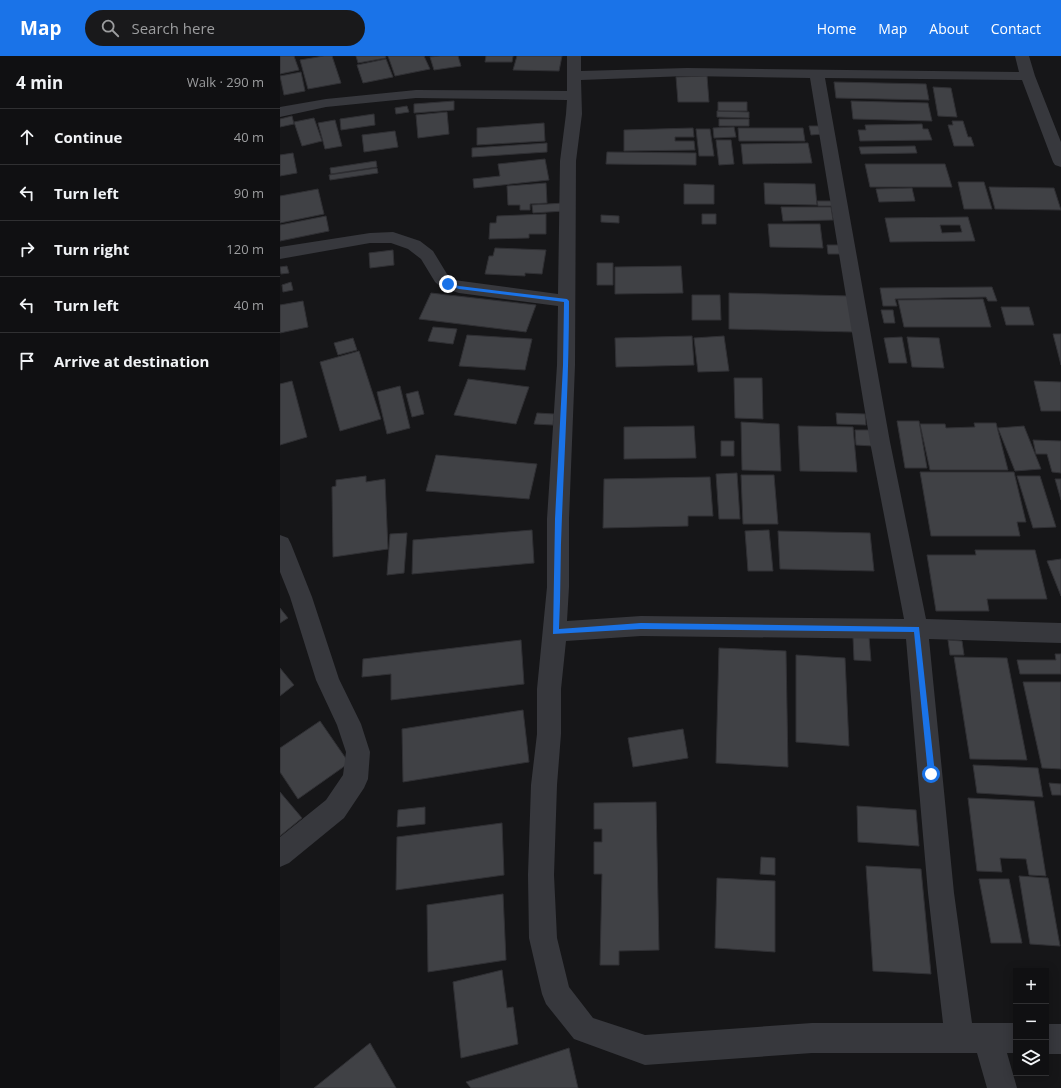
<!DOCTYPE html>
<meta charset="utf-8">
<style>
body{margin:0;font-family:"Open Sans",sans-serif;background:#19191b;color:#f1f3f6}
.controls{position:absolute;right:12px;bottom:12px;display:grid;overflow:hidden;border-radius:0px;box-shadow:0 2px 10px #0003}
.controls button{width:36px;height:36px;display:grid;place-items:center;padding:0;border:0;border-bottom:1px solid #303032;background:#101012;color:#f1f3f6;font:20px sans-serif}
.stop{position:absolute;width:12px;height:12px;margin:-9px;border:3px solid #1a73e8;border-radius:50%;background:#fff}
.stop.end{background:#1a73e8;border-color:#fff;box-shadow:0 1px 4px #0008}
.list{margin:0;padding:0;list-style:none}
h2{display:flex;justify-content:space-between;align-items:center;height:52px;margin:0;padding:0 16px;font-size:17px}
h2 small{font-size:13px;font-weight:400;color:#9c9d9f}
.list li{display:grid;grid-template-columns:26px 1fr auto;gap:12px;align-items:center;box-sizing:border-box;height:56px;padding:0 16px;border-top:1px solid #303032}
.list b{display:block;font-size:15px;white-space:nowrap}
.list em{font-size:13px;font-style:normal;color:#9c9d9f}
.icon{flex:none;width:22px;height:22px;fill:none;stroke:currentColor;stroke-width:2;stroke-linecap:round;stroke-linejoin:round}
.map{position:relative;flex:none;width:781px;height:1032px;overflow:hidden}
header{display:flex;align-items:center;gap:24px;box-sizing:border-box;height:56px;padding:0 20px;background:#1a73e8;color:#fff}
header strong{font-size:19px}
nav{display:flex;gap:22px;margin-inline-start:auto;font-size:14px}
.search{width:280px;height:36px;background:#19191b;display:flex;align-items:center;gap:10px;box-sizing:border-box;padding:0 14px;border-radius:22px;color:#9c9d9f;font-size:15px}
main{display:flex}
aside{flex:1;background:#101012}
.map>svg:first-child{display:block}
</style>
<header>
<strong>Map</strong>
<div class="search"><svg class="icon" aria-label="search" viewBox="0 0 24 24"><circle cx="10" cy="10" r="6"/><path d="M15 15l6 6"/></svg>Search here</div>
<nav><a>Home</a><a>Map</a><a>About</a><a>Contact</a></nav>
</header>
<main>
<aside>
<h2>4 min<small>Walk · 290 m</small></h2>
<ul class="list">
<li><svg class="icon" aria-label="ahead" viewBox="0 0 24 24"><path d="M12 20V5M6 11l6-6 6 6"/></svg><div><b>Continue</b></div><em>40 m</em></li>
<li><svg class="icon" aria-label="left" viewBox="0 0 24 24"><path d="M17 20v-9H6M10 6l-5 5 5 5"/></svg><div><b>Turn left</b></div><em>90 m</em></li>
<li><svg class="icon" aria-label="right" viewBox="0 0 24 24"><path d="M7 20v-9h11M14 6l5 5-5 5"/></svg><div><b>Turn right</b></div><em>120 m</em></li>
<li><svg class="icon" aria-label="left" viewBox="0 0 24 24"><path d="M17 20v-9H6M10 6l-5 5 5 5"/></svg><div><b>Turn left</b></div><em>40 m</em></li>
<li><svg class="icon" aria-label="arrive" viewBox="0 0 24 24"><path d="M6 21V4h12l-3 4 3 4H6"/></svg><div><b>Arrive at destination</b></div></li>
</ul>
</aside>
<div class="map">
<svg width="781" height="1032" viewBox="0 0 781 1032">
<rect width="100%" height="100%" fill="#161618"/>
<path fill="#404145" stroke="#303034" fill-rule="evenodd" d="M0,0H14L19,14L0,18Z
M44,0H52L61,27L28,33L20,4Z
M76,0H105L106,2L78,7Z
M108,0H144L150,13L115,20Z
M160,0H178L181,10L154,14L150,1Z
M206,0H233L232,6H205Z
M237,0H282L279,15L233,14Z
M106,3L113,21L83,27L77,9Z
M21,16L25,35L4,39L0,20Z
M427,20L429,46H398L396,21Z
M554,26L646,28L649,44L556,42Z
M653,31L671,32L677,61L658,60Z
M174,45V54L134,57V48Z
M571,45L648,47L652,65L573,63Z
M438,46H467V55H438Z
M127,50L129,56L116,58L115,52Z
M437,55L469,56V62L437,61Z
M167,56L169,78L138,82L136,59Z
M94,58L95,69L61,74L60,63Z
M12,60L14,68L0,71V63Z
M34,62L42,85L22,90L14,66Z
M439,63H469V70H439Z
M55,64L62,90L45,93L38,67Z
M672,65H683L688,81H691L694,90H674L668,69H673Z
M264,67L265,85L197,89V72Z
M642,68L643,73H648L652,84L580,85L578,74H586L585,69Z
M529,70H542L543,78L531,79Z
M454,71L456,81L434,82L433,72Z
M413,72L414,81H395V85H414L415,94L344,95V74Z
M458,72H523L525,85H459Z
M416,73H430L434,100H419Z
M115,75L118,91L84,96L82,79Z
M436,84H451L454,108L439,109Z
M267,87V96L192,101V92Z
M528,87L532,107L463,108L461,88Z
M635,90L637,97L581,98L579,91Z
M327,96L416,97V109L326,108Z
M13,97L17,117L0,120V99Z
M265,103L269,124L194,132L193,123L220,120L218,108Z
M96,105L97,111L51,118L50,112Z
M585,108H665L672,131H590Z
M97,112L98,117L50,124L49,119Z
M678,126H704L712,153H684Z
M266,127L267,147L250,148V154H240V149H228L227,130Z
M484,127L535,128L537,149L485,148Z
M404,128L434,129V148H404Z
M709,131L774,132L781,154L715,153Z
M632,132L635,145L599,146L596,133Z
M38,133L44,158L0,167V140Z
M537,145H556L557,150H538Z
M284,147V155L253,157L252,149Z
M501,151H551L553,164L503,165Z
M266,158V178H249V182L209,183L210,167H216L217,160Z
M422,158H436V168H422Z
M321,159L339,160V167L321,166Z
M46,160L49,175L0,185V169Z
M688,161L695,185L610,186L605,162ZM660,169H680L682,176L662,177Z
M488,168H540L543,192L490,191Z
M547,189H565L567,198H548Z
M215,192L266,194L262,218L245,217V220L205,218L209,200H213Z
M113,194L114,209L90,212L89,197Z
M317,207H333V229H317Z
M7,210L9,217L1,218L0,211Z
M401,210L403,237L335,238V211Z
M11,226L13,234L3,236L2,229Z
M712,231L717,245H708L706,241L615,243L617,250H603L600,232Z
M151,237L256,249L246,276L139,263Z
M449,237L570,240L574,276L449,273Z
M412,239H440L441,264H412Z
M703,243L711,271H624L618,244Z
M23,245L28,271L0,277V249Z
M721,251H749L754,269H726Z
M601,254H613L615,267H604Z
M153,271L177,273L173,288L148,285Z
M773,278H781V309Z
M187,279L252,283L245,314L179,310Z
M412,280L414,309L336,311L335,282Z
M444,280L449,315L418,316L414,282Z
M622,281L627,307H609L604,282Z
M627,281L659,282L664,312L632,311Z
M73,282L77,294L58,299L54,287Z
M79,295L101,363L60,375L40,306Z
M454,322H482L483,363L455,362Z
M188,323L249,331L236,368L174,359Z
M12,325L27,381L0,389V328Z
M754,325L781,326V355H761Z
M120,330L130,372L107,378L97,336Z
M138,335L144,358L132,361L126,338Z
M257,357L274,358L273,369L254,368Z
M556,357L585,358L586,369L557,368Z
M617,365H639L647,412H625Z
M461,366L499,368L501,415L462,414Z
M694,367H716L728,414H650L640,368H665L666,372L695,371Z
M414,370L416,402L344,403V371Z
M518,370L573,371L577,416L520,415Z
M744,370L761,413L735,415L718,372Z
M575,374H591L593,390L576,389Z
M753,384L781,385V417L772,416L767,398H756Z
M441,385H454V400H441Z
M156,399L257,408L249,443L146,435Z
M640,416H734L746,466H737L740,480H651Z
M457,417L460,463H439L436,418Z
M461,419H494L498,468H463Z
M86,420V426L105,423L108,493L53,501L52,431L56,430V424Z
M737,420H760L776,471L753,472Z
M430,421L433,460H408V470L323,472L324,423Z
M775,423H781V444Z
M252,474L254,507L132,518L133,484Z
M489,474L493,515H468L465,475Z
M498,475L590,477L594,515L500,513Z
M127,477L124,517L107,519L110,478Z
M695,494H755L767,543H707L709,555H656L647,499H696Z
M781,503V540L767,505Z
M0,552L8,562L0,567Z
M573,581H589L591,605L574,604Z
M241,584L244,628L111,644V618L82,621L83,603Z
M668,584L682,585L684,599H670Z
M439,592L506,595L508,711L436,707Z
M775,598H781V618H740L737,604H776Z
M516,599L565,602L569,690L516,686Z
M674,601L727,602L747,704L690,703Z
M0,612L14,629L0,640Z
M743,626H781V713L762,712Z
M243,654L249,706L123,726L122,673Z
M40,665L69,707L18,743L0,716V692Z
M403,673L408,702L353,711L348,682Z
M693,709L758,712L763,741L697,737Z
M769,727L781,728V739H772Z
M0,736L22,762L0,780Z
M688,742L754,745L766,820L749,819L746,803L720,802L722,816L697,815Z
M376,746L379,894L339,895V909H320L322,818H314V786H322V773H314V747Z
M577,750L636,754L639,790L578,786Z
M145,751V768L117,771L118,754Z
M222,767L224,819L116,834L117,781Z
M481,801L495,802V819L480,818Z
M586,810L641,813L651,918L593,915Z
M739,820L768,822L780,890L750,888Z
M437,822L495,825V896L435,892Z
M699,823H729L742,887H711Z
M223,838L226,904L148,916L147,849Z
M222,914L227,952L233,951L238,988L181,1002L173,926Z
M90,987L116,1032H34Z
M289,992L298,1032H191L186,1026Z"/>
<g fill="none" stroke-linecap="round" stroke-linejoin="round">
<path fill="#37383d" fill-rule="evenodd" d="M287,0H301V15L407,12L739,16L735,0H749L755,20L781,86V111L775,109L773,106L742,24L545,22L610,386L646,563L781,567V587L649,583L674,837L692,967H736V997H727L737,1032H707L697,997H532L365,1009L294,983L266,948L262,938L249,882L248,819L251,729L257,678V633L267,531V463L277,309L278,250L179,237L162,232L155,226L141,203L128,193L111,187H90L0,203V191L90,177L113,176L140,185L153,195L167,218L174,224L278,238L280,105L286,58L287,44L136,42L46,51L0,61V51L46,43L136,34L287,35ZM407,20L530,22L590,386L624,563L361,560L287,565L289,531V463L295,309L296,105L302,58L301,24ZM361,580L626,583L648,837L663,967H532L365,979L313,962L289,931L277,882L274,819L277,729L281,678V633L286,585Z
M0,479L8,482L11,488L32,541L59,623L81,668L90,696L88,723L84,732L64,762L9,807L0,811V781L46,744L63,719L66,696L57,669L36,624L10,541L0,516Z
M766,968H781V998H766Z"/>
</g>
<path fill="#1a73e8" d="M168,226L179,230L287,243L289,245C289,317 285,389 282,460C280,498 281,535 279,573L361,567L639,571L655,718L654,720L651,721L648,718L634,576L361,573L273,578L275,463L283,309L284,246L179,233L166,229V227Z"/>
</svg>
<div class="controls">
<button>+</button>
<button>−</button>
<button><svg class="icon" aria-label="layers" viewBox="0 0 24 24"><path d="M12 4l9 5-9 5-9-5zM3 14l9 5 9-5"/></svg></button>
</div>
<div class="stop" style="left:651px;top:718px"></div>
<div class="stop end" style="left:168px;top:228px"></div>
</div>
</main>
